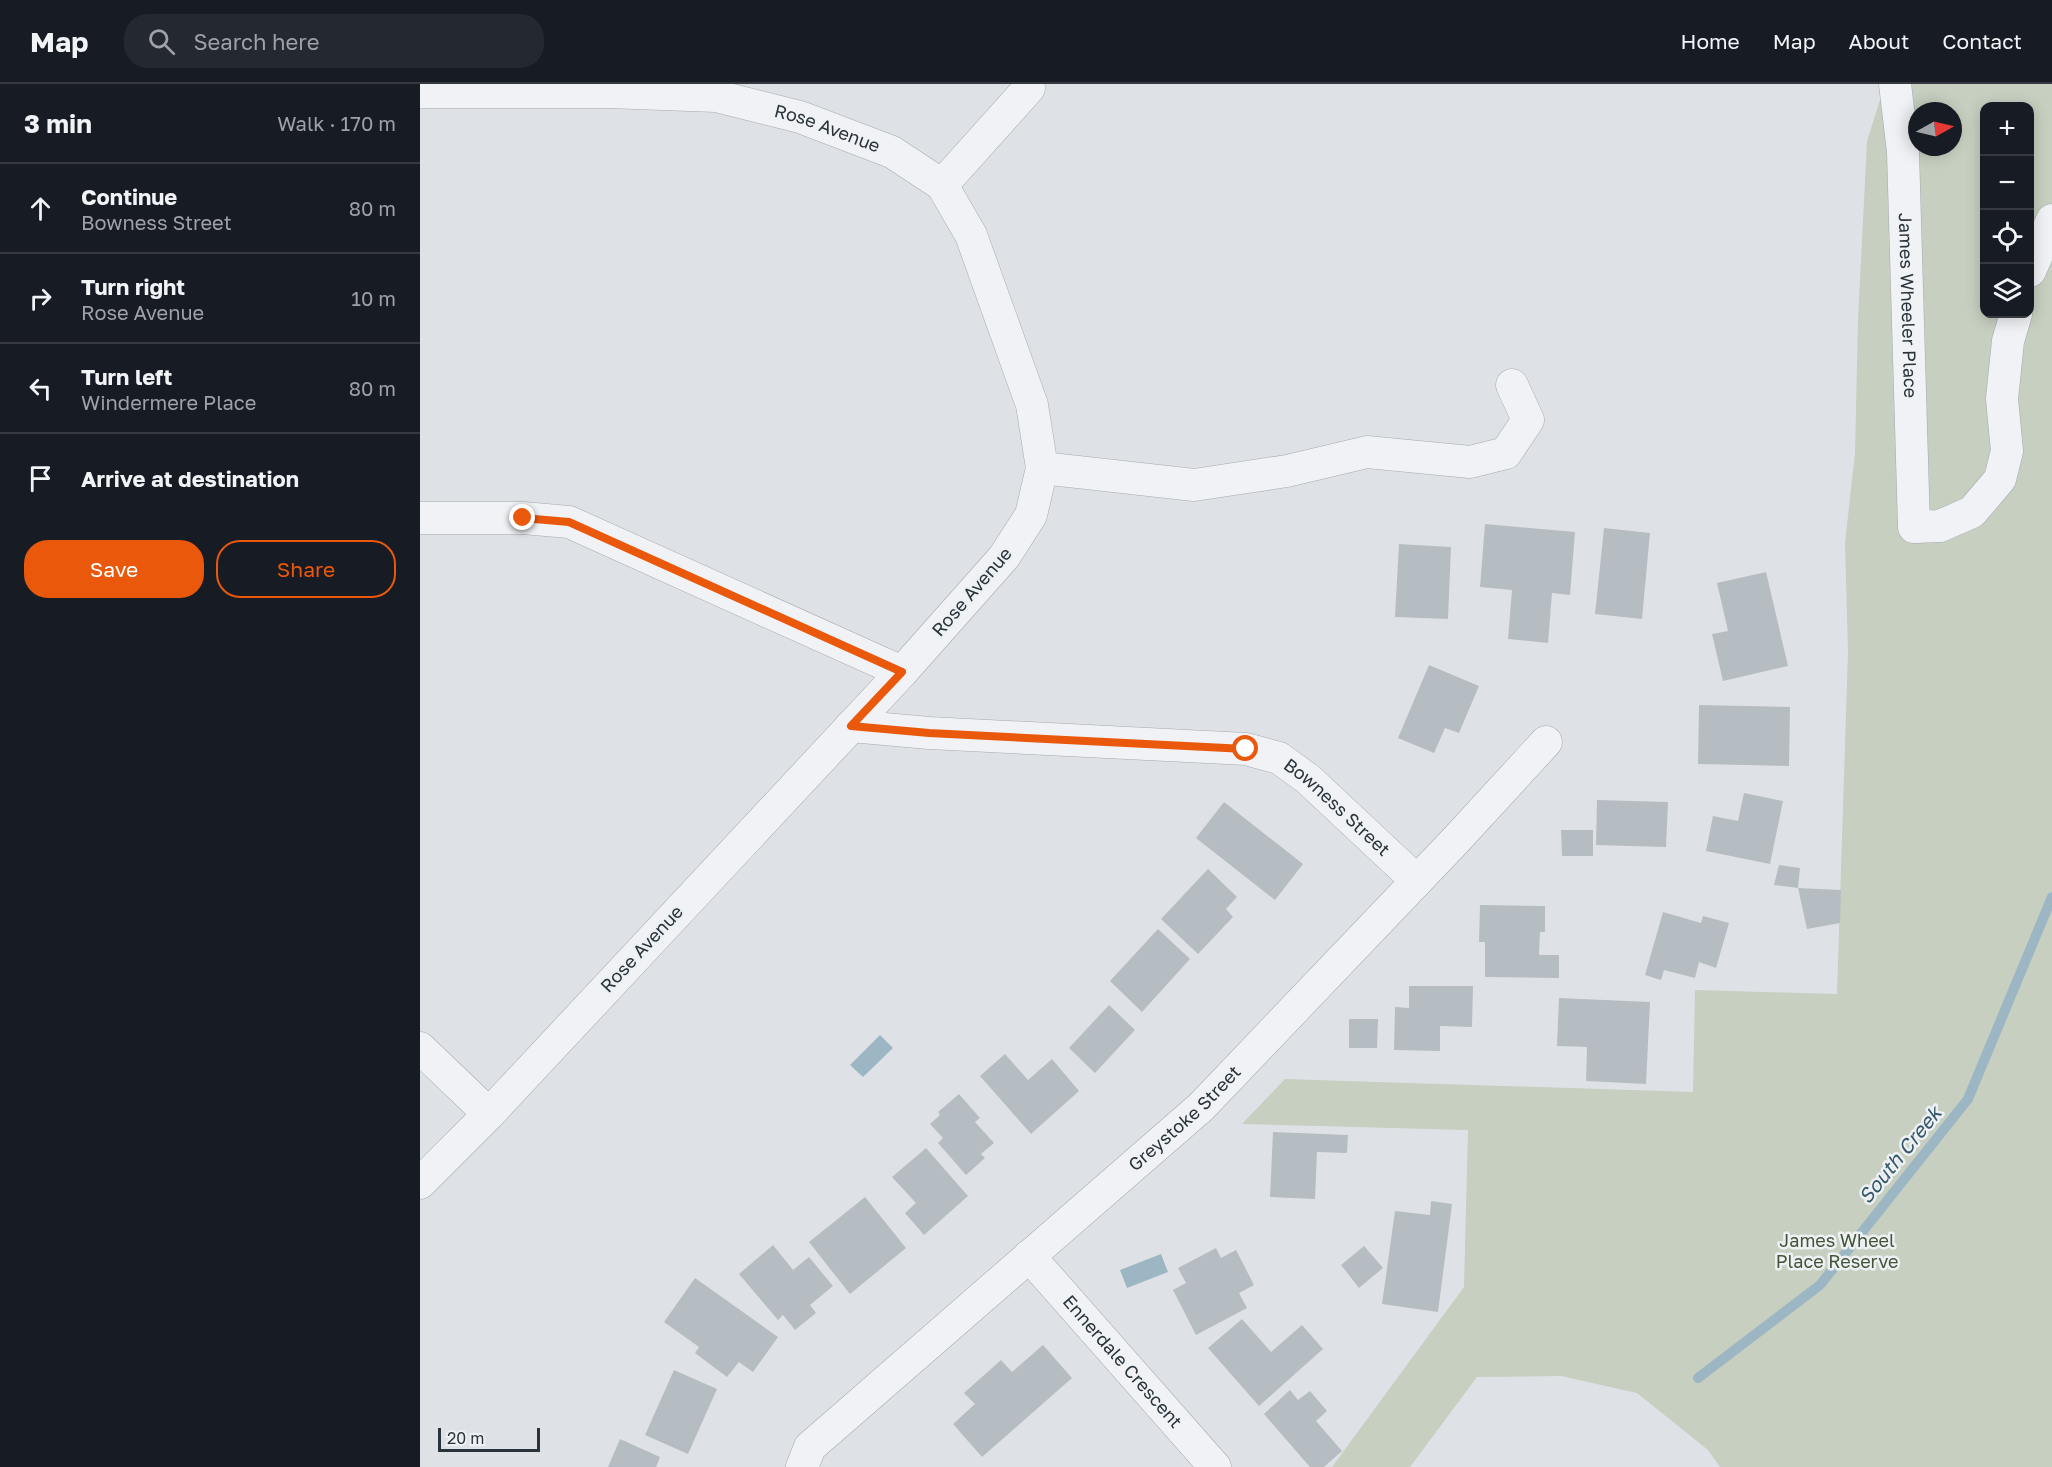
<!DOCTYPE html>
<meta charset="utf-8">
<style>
body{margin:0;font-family:"Golos Text",sans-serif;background:#242831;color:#f1f3f6}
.controls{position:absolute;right:18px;top:18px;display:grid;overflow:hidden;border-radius:12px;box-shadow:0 3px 15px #0003}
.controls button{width:54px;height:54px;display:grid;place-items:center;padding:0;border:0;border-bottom:2px solid #363941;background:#171b24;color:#f1f3f6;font:30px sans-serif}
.compass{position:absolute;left:1488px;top:18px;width:54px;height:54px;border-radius:50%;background:#171b24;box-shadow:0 3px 15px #0003;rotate:82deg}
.scale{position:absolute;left:18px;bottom:15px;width:102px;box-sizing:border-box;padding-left:6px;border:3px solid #29333b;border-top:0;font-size:16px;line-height:21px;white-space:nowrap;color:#29333b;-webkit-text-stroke:4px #edf1f4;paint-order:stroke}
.stop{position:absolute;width:18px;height:18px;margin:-14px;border:4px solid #ea580c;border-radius:50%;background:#fff}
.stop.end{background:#ea580c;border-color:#fff;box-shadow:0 2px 6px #0008}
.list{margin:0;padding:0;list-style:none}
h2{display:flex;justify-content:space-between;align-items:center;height:78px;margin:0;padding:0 24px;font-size:26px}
h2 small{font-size:20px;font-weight:400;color:#9ea1a6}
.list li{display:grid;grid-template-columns:39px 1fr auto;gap:18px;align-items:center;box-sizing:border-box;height:90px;padding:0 24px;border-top:2px solid #363941}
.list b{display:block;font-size:22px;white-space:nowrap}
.list p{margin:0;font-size:20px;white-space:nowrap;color:#9ea1a6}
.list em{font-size:20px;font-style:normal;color:#9ea1a6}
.actions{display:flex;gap:12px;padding:18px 24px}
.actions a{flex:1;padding:14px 0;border:2px solid #ea580c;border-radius:24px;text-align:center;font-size:21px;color:#ea580c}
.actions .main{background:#ea580c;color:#fff}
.icon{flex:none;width:33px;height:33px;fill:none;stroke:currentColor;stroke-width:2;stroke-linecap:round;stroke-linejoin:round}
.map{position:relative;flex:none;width:1632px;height:1383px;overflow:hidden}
header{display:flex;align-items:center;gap:36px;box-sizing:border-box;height:84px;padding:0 30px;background:#171b24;border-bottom:2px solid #363941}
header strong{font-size:28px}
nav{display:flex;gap:33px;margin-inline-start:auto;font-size:21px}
.search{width:420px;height:54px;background:#242831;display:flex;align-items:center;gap:15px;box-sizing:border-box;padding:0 21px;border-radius:24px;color:#9ea1a6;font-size:22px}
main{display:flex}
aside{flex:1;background:#171b24}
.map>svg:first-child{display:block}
</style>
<header>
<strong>Map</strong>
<div class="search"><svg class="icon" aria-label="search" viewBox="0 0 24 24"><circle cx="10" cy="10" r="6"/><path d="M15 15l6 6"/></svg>Search here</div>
<nav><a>Home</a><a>Map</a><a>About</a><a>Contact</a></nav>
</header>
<main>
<aside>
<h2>3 min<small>Walk · 170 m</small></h2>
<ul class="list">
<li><svg class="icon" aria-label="ahead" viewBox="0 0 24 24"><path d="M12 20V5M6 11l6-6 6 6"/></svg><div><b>Continue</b><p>Bowness Street</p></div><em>80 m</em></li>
<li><svg class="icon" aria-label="right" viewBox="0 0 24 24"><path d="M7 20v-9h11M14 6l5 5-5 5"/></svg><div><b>Turn right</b><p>Rose Avenue</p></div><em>10 m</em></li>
<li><svg class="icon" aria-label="left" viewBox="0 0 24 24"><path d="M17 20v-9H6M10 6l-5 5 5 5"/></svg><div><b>Turn left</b><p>Windermere Place</p></div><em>80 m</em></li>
<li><svg class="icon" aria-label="arrive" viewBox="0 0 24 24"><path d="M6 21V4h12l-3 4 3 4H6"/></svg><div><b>Arrive at destination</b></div></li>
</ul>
<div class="actions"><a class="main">Save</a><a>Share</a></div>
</aside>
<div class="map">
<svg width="1632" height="1383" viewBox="0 0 1632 1383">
<rect width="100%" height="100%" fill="#dee2e6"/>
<path fill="#c6cfc0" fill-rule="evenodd" d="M1465,0H1632V1383H1300L1288,1366L1217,1309L1141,1292L1057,1293L990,1383H912L1044,1203L1048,1046L822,1040L865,995L1273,1008L1275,906L1417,910L1428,568L1425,459L1435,369L1438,236L1447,57ZM1564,22H1610V230H1564ZM1497,27H1533V63H1497Z"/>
<path fill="#9cb6c3" d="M460,951L473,964L443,993L430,981Z
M741,1170L748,1188L707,1204L700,1186Z"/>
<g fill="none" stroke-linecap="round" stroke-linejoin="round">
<path stroke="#9cb6c3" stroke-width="10" d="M1278,1294L1400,1201L1548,1015L1632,813"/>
</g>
<path fill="#b6bdc2" d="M1065,440L1155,448L1150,511L1132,509L1128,559L1088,555L1092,506L1060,503Z
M1184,444L1230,449L1222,535L1175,530Z
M979,460L1031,463L1028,535L975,533Z
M1346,488L1368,582L1303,597L1292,550L1308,547L1297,499Z
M1009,581L1059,602L1039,649L1025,644L1014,669L978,654Z
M1279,621L1370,623L1369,682L1278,680Z
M1324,709L1363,717L1350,780L1286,767L1293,732L1318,737Z
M1177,716L1248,718L1246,763L1176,761Z
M804,718L883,780L855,816L776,754Z
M1141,746H1173V772H1142Z
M1359,781L1380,784L1378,804L1354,801Z
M788,785L817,813L806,825L813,833L778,870L741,835Z
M1378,804L1421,806L1420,839L1387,845Z
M1060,821L1125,822V848H1120L1119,871H1139V894L1065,893V858H1059Z
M1243,828L1281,839L1283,832L1309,839L1296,884L1279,878L1275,894L1244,886L1241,896L1225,891Z
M738,845L770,875L722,928L690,897Z
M989,902H1053L1052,943L1020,942V967L974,966L975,923L989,924Z
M1139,914L1230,918L1226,1000L1166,997L1167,963L1137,962Z
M689,921L715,946L675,989L649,964Z
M929,935H958L957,964H929Z
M585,970L608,996L632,975L659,1007L611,1050L560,992Z
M539,1010L560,1034L555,1038L574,1059L561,1070L565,1074L546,1091L518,1059L523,1054L510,1040L520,1031L518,1028Z
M853,1048L928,1051L927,1069L897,1068L895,1115L850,1113Z
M506,1064L548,1112L504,1151L485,1129L496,1119L472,1093Z
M445,1113L486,1164L430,1210L389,1158Z
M1011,1117L1032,1120L1018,1228L962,1220L975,1127L1010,1131Z
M353,1161L373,1186L389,1173L413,1202L390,1221L396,1229L375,1246L363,1231L358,1236L319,1190Z
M944,1162L963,1184L939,1204L921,1181Z
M796,1164L801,1174L816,1166L834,1201L819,1209L827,1224L776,1251L753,1206L766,1199L758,1184Z
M275,1194L358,1253L333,1288L319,1278L307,1293L275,1269L279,1263L244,1238Z
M822,1235L851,1268L882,1241L903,1265L839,1322L788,1264Z
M623,1261L652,1294L562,1373L533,1340L555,1320L544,1309L581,1276L592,1288Z
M254,1286L297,1305L268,1370L225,1351Z
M870,1306L878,1316L890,1307L907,1327L896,1337L922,1367L904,1383H890L844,1330Z
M200,1355L240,1373L236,1383H188Z"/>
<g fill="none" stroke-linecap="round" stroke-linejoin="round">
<defs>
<g id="street">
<path id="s1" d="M1475,0L1483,68L1494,443L1520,442L1552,428L1580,395L1587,367L1582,315L1588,257L1596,230"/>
<path id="s2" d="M0,8H188L296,12L380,33L472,68L522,101L551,151L612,321L622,384L611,431L584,473L482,588L69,1030L0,1099"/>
<path d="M522,101L609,4"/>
<path d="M1610,187L1632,136"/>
<path d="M622,384L774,401L867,387L947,368L1050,378L1086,369L1108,336L1092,301"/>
<path d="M0,434H103L149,438L482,588"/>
<path id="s3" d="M431,642L509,649L826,665L859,674L888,695L997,797"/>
<path d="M0,964L69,1030"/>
<path id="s4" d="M609,1172L795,1383"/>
<path id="s5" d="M382,1383L390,1363L781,1023L1035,757L1126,658"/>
</g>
</defs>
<use href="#street" stroke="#a4aaaf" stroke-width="33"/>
<use href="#street" stroke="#f0f2f5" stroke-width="32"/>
</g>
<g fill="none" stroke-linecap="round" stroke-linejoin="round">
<path stroke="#ea580c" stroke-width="8" d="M103,434L149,438L482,588L431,642L509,649L826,665"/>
</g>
<g text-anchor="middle" stroke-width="5" stroke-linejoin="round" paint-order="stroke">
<g font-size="18" fill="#29333b" stroke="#edf1f4">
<text dy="6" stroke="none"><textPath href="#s2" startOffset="412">Rose Avenue</textPath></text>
<text dy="6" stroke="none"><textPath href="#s1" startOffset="222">James Wheeler Place</textPath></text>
<text transform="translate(552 508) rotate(-49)" y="6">Rose Avenue</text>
<text dy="6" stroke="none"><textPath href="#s3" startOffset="506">Bowness Street</textPath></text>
<text transform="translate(222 865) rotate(-47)" y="6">Rose Avenue</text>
<text dy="6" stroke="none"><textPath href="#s5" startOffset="520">Greystoke Street</textPath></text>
<text dy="6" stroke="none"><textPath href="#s4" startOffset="141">Ennerdale Crescent</textPath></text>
</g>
<g font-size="18" fill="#435537" stroke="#edf1f4">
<text x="1417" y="1163">James Wheel<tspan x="1417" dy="21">Place Reserve</tspan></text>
</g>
<g font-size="20" font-style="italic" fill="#37586a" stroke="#edf1f4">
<text transform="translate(1480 1071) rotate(-51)" y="7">South Creek</text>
</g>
</g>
</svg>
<div class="controls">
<button>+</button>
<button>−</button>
<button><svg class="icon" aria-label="locate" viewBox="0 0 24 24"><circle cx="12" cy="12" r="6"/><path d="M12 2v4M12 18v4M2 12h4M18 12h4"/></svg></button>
<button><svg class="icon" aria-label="layers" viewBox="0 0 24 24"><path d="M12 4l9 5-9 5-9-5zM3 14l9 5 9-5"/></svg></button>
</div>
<svg class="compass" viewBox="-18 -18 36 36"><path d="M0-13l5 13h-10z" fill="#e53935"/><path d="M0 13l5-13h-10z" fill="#9ea1a6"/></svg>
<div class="scale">20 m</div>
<div class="stop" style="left:826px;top:665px"></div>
<div class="stop end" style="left:103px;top:434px"></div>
</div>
</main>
